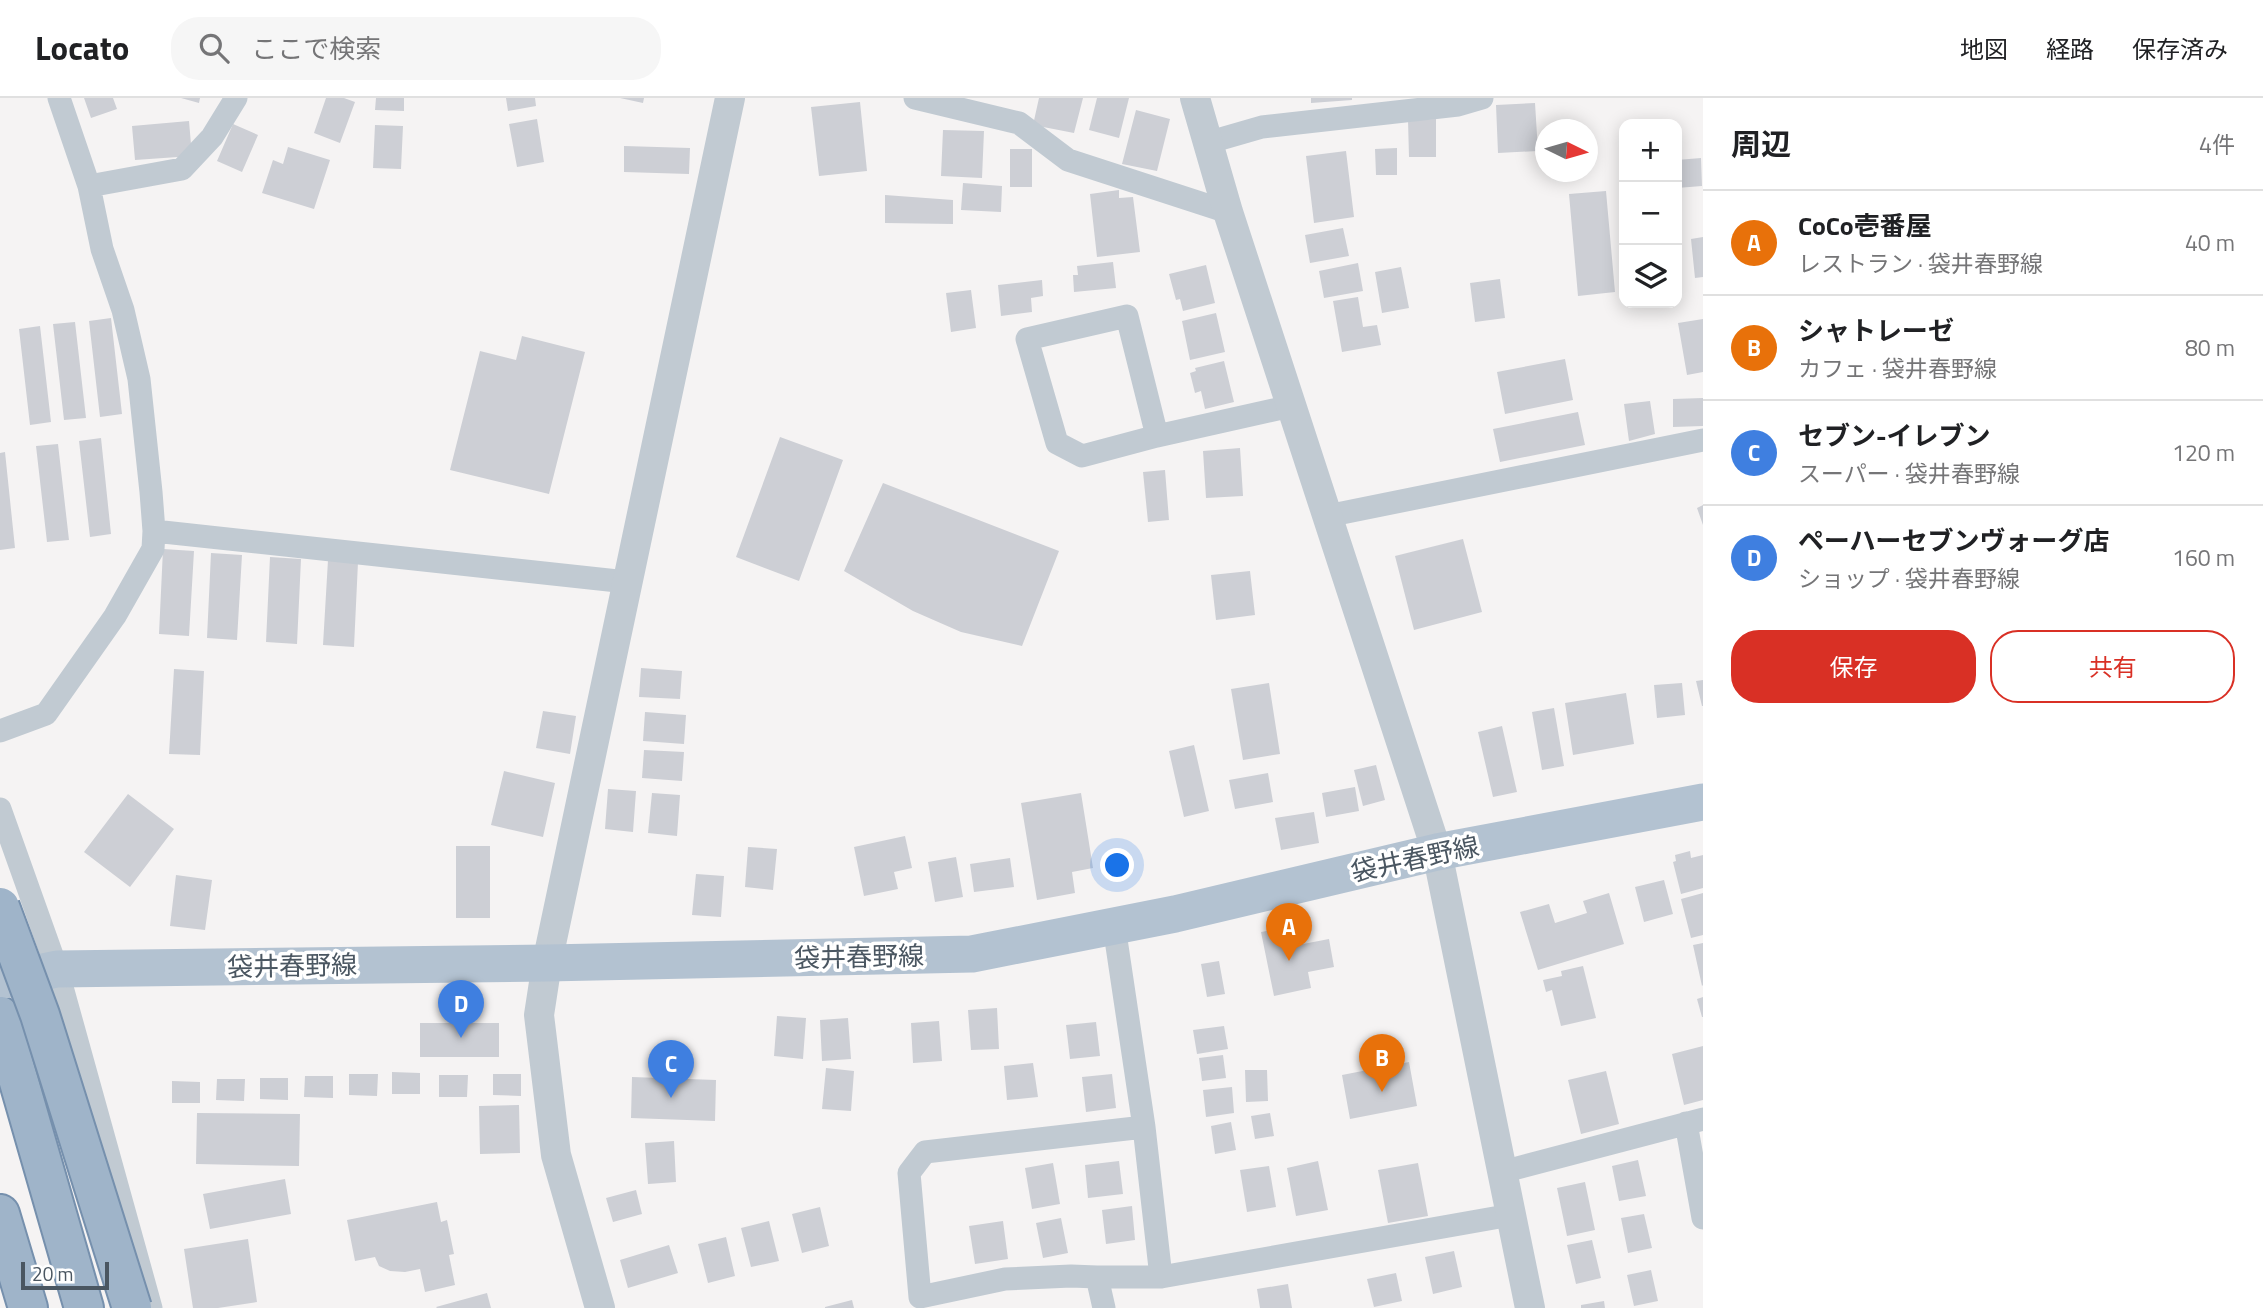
<!DOCTYPE html>
<html lang="ja">
<meta charset="utf-8">
<style>
body{margin:0;font-family:"Titillium Web","Noto Sans JP",sans-serif;background:#f6f6f6;color:#202124}
.controls{position:absolute;right:21px;top:21px;display:grid;overflow:hidden;border-radius:14px;box-shadow:0 4px 18px #0003}
.controls button{width:63px;height:63px;display:grid;place-items:center;padding:0;border:0;border-bottom:2px solid #e0e0e0;background:#fff;color:#202124;font:35px sans-serif}
.compass{position:absolute;left:1535px;top:21px;width:63px;height:63px;border-radius:50%;background:#fff;box-shadow:0 4px 18px #0003;rotate:95deg}
.scale{position:absolute;left:21px;bottom:18px;width:88px;box-sizing:border-box;padding-left:7px;border:4px solid #4a5661;border-top:0;font-size:19px;line-height:24px;white-space:nowrap;color:#4a5661;-webkit-text-stroke:5px #fff;paint-order:stroke}
.you{position:absolute;left:1118px;top:768px;width:24px;height:24px;margin:-18px;border:5px solid #fff;border-radius:50%;background:#1a73e8;box-shadow:0 0 0 10px #1a73e833}
.badge{display:grid;place-items:center;width:46px;height:46px;border-radius:50%;background:#d93025;color:#fff;font-size:23px;font-weight:700}
.pin{position:absolute;translate:-50% -58px;filter:drop-shadow(0 2px 4px #0008)}
.pin::after{content:'';position:absolute;top:37px;width:24px;height:21px;background:inherit;clip-path:polygon(0 0,100% 0,50% 100%)}
.list{margin:0;padding:0;list-style:none}
h2{display:flex;justify-content:space-between;align-items:center;height:91px;margin:0;padding:0 28px;font-size:30px}
h2 small{font-size:23px;font-weight:400;color:#757577}
.list li{display:grid;grid-template-columns:46px 1fr auto;gap:21px;align-items:center;box-sizing:border-box;height:105px;padding:0 28px;border-top:2px solid #e0e0e0}
.list b{display:block;font-size:26px;white-space:nowrap}
.list p{margin:0;font-size:23px;white-space:nowrap;color:#757577}
.list em{font-size:23px;font-style:normal;color:#757577}
.actions{display:flex;gap:14px;padding:21px 28px}
.actions a{flex:1;padding:16px 0;border:2px solid #d93025;border-radius:28px;text-align:center;font-size:24px;color:#d93025}
.actions .main{background:#d93025;color:#fff}
.icon{flex:none;width:38px;height:38px;fill:none;stroke:currentColor;stroke-width:2;stroke-linecap:round;stroke-linejoin:round}
.map{position:relative;flex:none;width:1703px;height:1210px;overflow:hidden}
header{display:flex;align-items:center;gap:42px;box-sizing:border-box;height:98px;padding:0 35px;background:#fff;border-bottom:2px solid #e0e0e0}
header strong{font-size:33px}
nav{display:flex;gap:38px;margin-inline-start:auto;font-size:24px}
.search{width:490px;height:63px;background:#f6f6f6;display:flex;align-items:center;gap:18px;box-sizing:border-box;padding:0 24px;border-radius:28px;color:#757577;font-size:26px}
main{display:flex}
aside{flex:1;background:#fff}
.map>svg:first-child{display:block}
</style>
<header>
<strong>Locato</strong>
<div class="search"><svg class="icon" aria-label="search" viewBox="0 0 24 24"><circle cx="10" cy="10" r="6"/><path d="M15 15l6 6"/></svg>ここで検索</div>
<nav><a>地図</a><a>経路</a><a>保存済み</a></nav>
</header>
<main>
<div class="map">
<svg width="1703" height="1210" viewBox="0 0 1703 1210">
<rect width="100%" height="100%" fill="#f5f3f3"/>
<path fill="#cdcfd5" d="M84,0H113L117,11L91,20Z
M181,0H200L199,5Z
M326,0H344L355,4L340,45L314,35Z
M376,0H404V13L375,12Z
M506,0H535L536,8L508,13Z
M620,0H644L643,5Z
M1039,0H1083L1074,35L1033,27Z
M1097,0H1129L1119,40L1089,32Z
M1311,0H1352V2L1311,5Z
M860,4L867,73L819,78L811,9Z
M1535,5L1538,53L1498,55L1496,7Z
M1136,12L1170,21L1157,73L1122,66Z
M537,21L544,64L517,69L509,26Z
M1436,21V59H1409L1408,22Z
M189,23L192,58L135,62L132,28Z
M233,26L258,37L242,74L217,63Z
M375,27L403,28L401,71L373,70Z
M943,32L984,33L982,80L941,78Z
M624,48L690,50L689,76L624,74Z
M288,49L330,62L314,111L262,95L273,62L283,66Z
M1397,50V77H1376L1375,51Z
M1010,51H1032V89H1010Z
M1346,53L1354,119L1314,125L1306,58Z
M1701,60L1702,88L1677,90V62Z
M963,85L1002,88L1001,114L961,112Z
M1119,92V100L1133,99L1140,154L1097,159L1090,96Z
M1606,93L1615,194L1578,198L1569,96Z
M885,97L953,102V126L885,125Z
M1343,130L1349,158L1310,165L1305,137Z
M1703,139V179L1695,180L1691,141Z
M1113,164L1116,190L1074,194L1073,177H1078L1077,168Z
M1358,165L1363,193L1324,200L1319,173Z
M1206,167L1215,205L1183,213L1180,201L1176,202L1169,176Z
M1401,169L1409,210L1382,215L1375,174Z
M1500,181L1505,220L1475,224L1470,185Z
M1042,182L1043,198L1031,200L1032,214L1001,218L998,187Z
M971,192L976,230L951,234L946,195Z
M1358,199L1363,229L1377,227L1381,247L1342,254L1333,203Z
M1216,215L1225,254L1190,262L1182,223Z
M111,220L122,316L100,319L89,223Z
M1703,221V274L1687,277L1678,225Z
M75,224L86,320L64,322L53,226Z
M40,228L51,324L30,327L19,231Z
M522,238L585,254L549,396L450,372L480,253L516,262Z
M1565,261L1573,302L1505,316L1497,274Z
M1224,263L1234,304L1205,311L1201,293L1195,295L1190,275L1196,273L1195,270Z
M1703,300V328L1673,329V301Z
M1650,303L1655,336L1629,343L1624,306Z
M1578,314L1585,347L1500,364L1493,331Z
M780,339L843,362L799,483L736,459Z
M101,340L111,436L90,439L79,343Z
M58,346L69,442L47,444L36,348Z
M1240,350L1243,398L1206,400L1203,353Z
M5,354L15,450L0,452V355Z
M1165,372L1169,422L1148,424L1143,374Z
M883,385L1059,453L1022,548L961,534L913,513L844,473Z
M1703,407V427L1697,410Z
M1463,441L1482,514L1414,532L1395,458Z
M163,451L194,453L189,538L159,536Z
M211,455L242,457L237,542L207,540Z
M270,459L301,461L297,546L266,544Z
M328,462L358,464L354,549L323,547Z
M1250,473L1255,517L1216,522L1211,477Z
M641,570L682,573L680,601L639,599Z
M174,571L204,573L200,657L169,656Z
M1703,582V608H1702L1696,583Z
M1269,585L1280,656L1243,662L1231,591Z
M1682,585L1685,617L1657,620L1654,587Z
M1626,595L1634,646L1573,657L1565,605Z
M1554,610L1564,668L1542,672L1532,614Z
M543,613L576,618L570,656L536,650Z
M645,614L686,617L684,646L643,643Z
M1502,628L1517,694L1493,699L1478,634Z
M1194,647L1209,713L1184,719L1169,653Z
M644,652L684,654L682,683L642,680Z
M1376,667L1385,702L1363,708L1354,672Z
M504,673L555,685L543,739L491,727Z
M1268,675L1273,704L1235,711L1229,682Z
M1355,689L1359,713L1326,719L1322,695Z
M608,691L636,693L633,734L605,731Z
M652,695L680,697L677,738L648,735Z
M1081,695L1093,770L1072,774L1075,795L1037,802L1021,705Z
M128,696L174,731L130,789L84,754Z
M1314,714L1319,745L1281,752L1275,720Z
M905,738L912,770L894,774L898,791L864,798L854,749Z
M456,748H490V820H456Z
M748,749L777,751L773,792L745,789Z
M1690,753L1691,760L1703,757V790L1681,796L1673,764L1676,763L1675,757Z
M956,759L963,799L935,804L928,764Z
M1010,760L1014,789L974,794L970,766Z
M696,776L724,778L721,819L692,817Z
M176,777L212,782L205,832L170,828Z
M1664,782L1673,816L1644,824L1635,789Z
M1609,795L1624,846L1538,872L1520,814L1549,806L1555,825L1587,815L1583,803Z
M1703,795V837L1691,840L1681,801Z
M1300,827L1303,846L1329,841L1334,869L1308,874L1311,890L1274,898L1261,834Z
M1703,845V887L1702,888L1693,847Z
M1219,863L1225,896L1207,899L1201,866Z
M1583,868L1596,920L1561,928L1552,892L1546,894L1543,882L1562,878L1561,873Z
M1703,899V919H1702L1697,901Z
M997,910L999,951L971,952L968,912Z
M777,918L806,920L803,961L774,958Z
M848,920L851,961L822,963L820,922Z
M939,923L942,963L913,965L911,925Z
M1096,924L1100,958L1070,961L1066,927Z
M420,925H499V959H420Z
M1224,928L1228,951L1197,956L1193,932Z
M1703,948V1002L1684,1007L1672,956Z
M1223,957L1226,980L1202,983L1199,960Z
M1409,964L1417,1008L1350,1021L1342,977Z
M1033,965L1038,999L1007,1002L1004,968Z
M826,970L854,973L851,1013L822,1011Z
M1245,972H1267L1268,1003L1246,1004Z
M1606,973L1619,1026L1581,1036L1568,982Z
M392,974L420,975V996H392Z
M349,976H378L377,998L349,997Z
M493,976H521V998L493,997Z
M1112,976L1116,1010L1086,1014L1082,979Z
M439,977H468L467,999H439Z
M305,978H333V1000L304,999Z
M632,979L716,982L715,1023L631,1020Z
M260,980H288V1002L260,1001Z
M217,981H245L244,1003L216,1002Z
M172,983L200,984V1005H172Z
M1232,989L1234,1015L1206,1019L1203,992Z
M519,1007L520,1055L480,1056L479,1008Z
M197,1015L300,1016L299,1068L196,1066Z
M1270,1015L1274,1038L1255,1041L1251,1018Z
M1231,1024L1236,1052L1215,1056L1211,1028Z
M674,1043L676,1084L648,1086L645,1045Z
M1638,1062L1646,1098L1619,1103L1612,1068Z
M1119,1063L1123,1096L1088,1100L1085,1067Z
M1318,1063L1328,1112L1296,1118L1287,1070Z
M1053,1065L1060,1106L1032,1111L1025,1070Z
M1418,1065L1428,1118L1388,1125L1378,1072Z
M1269,1068L1276,1109L1247,1114L1240,1072Z
M285,1081L291,1116L210,1131L203,1096Z
M1585,1084L1595,1132L1567,1138L1557,1090Z
M636,1092L642,1116L613,1124L606,1100Z
M437,1104L441,1124L447,1122L454,1156L449,1157L455,1187L425,1194L420,1171L405,1174L390,1173L379,1168L375,1159L355,1163L347,1122Z
M1132,1108L1135,1142L1106,1146L1102,1112Z
M820,1109L829,1148L802,1155L792,1116Z
M1644,1116L1652,1150L1628,1155L1621,1120Z
M1061,1120L1068,1155L1043,1160L1036,1125Z
M769,1123L779,1163L751,1169L741,1130Z
M1003,1123L1008,1161L975,1166L969,1128Z
M726,1139L735,1178L708,1185L698,1146Z
M248,1141L257,1204L218,1210H193L184,1151Z
M1592,1142L1601,1180L1576,1186L1567,1147Z
M669,1147L678,1175L628,1190L620,1162Z
M1454,1153L1462,1189L1433,1196L1425,1159Z
M1651,1172L1658,1203L1634,1208L1627,1177Z
M1396,1175L1402,1203L1374,1209L1367,1181Z
M1288,1186L1292,1210H1260L1257,1191Z
M487,1195L491,1210H437L436,1209Z
M852,1202L854,1210H825V1209Z
M1604,1203L1605,1210H1581V1207Z"/>
<g fill="none" stroke-linecap="round" stroke-linejoin="round">
<defs>
<path id="trunk" d="M0,918L84,1210
M0,1116L28,1210"/>
</defs>
<use href="#trunk" stroke="#7690ad" stroke-width="42"/>
<path stroke="#c1cad2" stroke-width="23" d="M915,0L1019,25L1068,62L1228,114
M1210,44L1262,29L1458,7L1482,0
M89,88L182,71L212,39L236,0
M1157,338L1127,218L1027,241L1057,345L1082,358L1157,338L1291,308
M1327,418L1703,342
M154,433L627,484
M0,633L46,616L115,518L153,451L154,433L151,394L139,281L123,212L102,151L89,88L59,0
M0,711L57,871L151,1210
M1114,828L1144,1029L1161,1179
M1686,1025L1703,1120
M1502,1074L1703,1021
M1097,1179H1161L1511,1117
M1104,1210L1097,1179L1071,1178L1005,1181L920,1199L909,1075L925,1054L1144,1029"/>
<path stroke="#c1cad2" stroke-width="30" d="M1195,0L1228,114L1437,754L1530,1210
M600,1210L556,1057L539,917L547,865L730,0"/>
<path stroke="#b3c2d1" stroke-width="37" d="M0,883L57,871L547,865L972,856L1175,816L1437,754L1703,704"/>
<use href="#trunk" stroke="#9fb4c9" stroke-width="38"/>
<defs>
<path id="trunk-bridge" d="M0,809L40,917L132,1210"/>
</defs>
<use href="#trunk-bridge" stroke="#7690ad" stroke-width="42" stroke-linecap="butt"/>
<use href="#trunk-bridge" stroke="#9fb4c9" stroke-width="38"/>
</g>
<g text-anchor="middle" stroke-width="7" stroke-linejoin="round" paint-order="stroke">
<g font-size="26" fill="#4a5661" stroke="#fff">
<text transform="translate(1415 761) rotate(-12)" y="9">袋井春野線</text>
<text transform="translate(859 859) rotate(-1)" y="9">袋井春野線</text>
<text transform="translate(292 868) rotate(-1)" y="9">袋井春野線</text>
</g>
</g>
</svg>
<div class="controls">
<button>+</button>
<button>−</button>
<button><svg class="icon" aria-label="layers" viewBox="0 0 24 24"><path d="M12 4l9 5-9 5-9-5zM3 14l9 5 9-5"/></svg></button>
</div>
<svg class="compass" viewBox="-18 -18 36 36"><path d="M0-13l5 13h-10z" fill="#e53935"/><path d="M0 13l5-13h-10z" fill="#757577"/></svg>
<div class="scale">20 m</div>
<div class="you"></div>
<div class="pin badge" style="left:1289px;top:863px;background:#e8710a">A</div>
<div class="pin badge" style="left:1382px;top:994px;background:#e8710a">B</div>
<div class="pin badge" style="left:671px;top:1000px;background:#3f7fe0">C</div>
<div class="pin badge" style="left:461px;top:940px;background:#3f7fe0">D</div>
</div>
<aside>
<h2>周辺<small>4件</small></h2>
<ul class="list">
<li><span class="badge" style="background:#e8710a">A</span><div><b>CoCo壱番屋</b><p>レストラン · 袋井春野線</p></div><em>40 m</em></li>
<li><span class="badge" style="background:#e8710a">B</span><div><b>シャトレーゼ</b><p>カフェ · 袋井春野線</p></div><em>80 m</em></li>
<li><span class="badge" style="background:#3f7fe0">C</span><div><b>セブン-イレブン</b><p>スーパー · 袋井春野線</p></div><em>120 m</em></li>
<li><span class="badge" style="background:#3f7fe0">D</span><div><b>ペーハーセブンヴォーグ店</b><p>ショップ · 袋井春野線</p></div><em>160 m</em></li>
</ul>
<div class="actions"><a class="main">保存</a><a>共有</a></div>
</aside>
</main>
